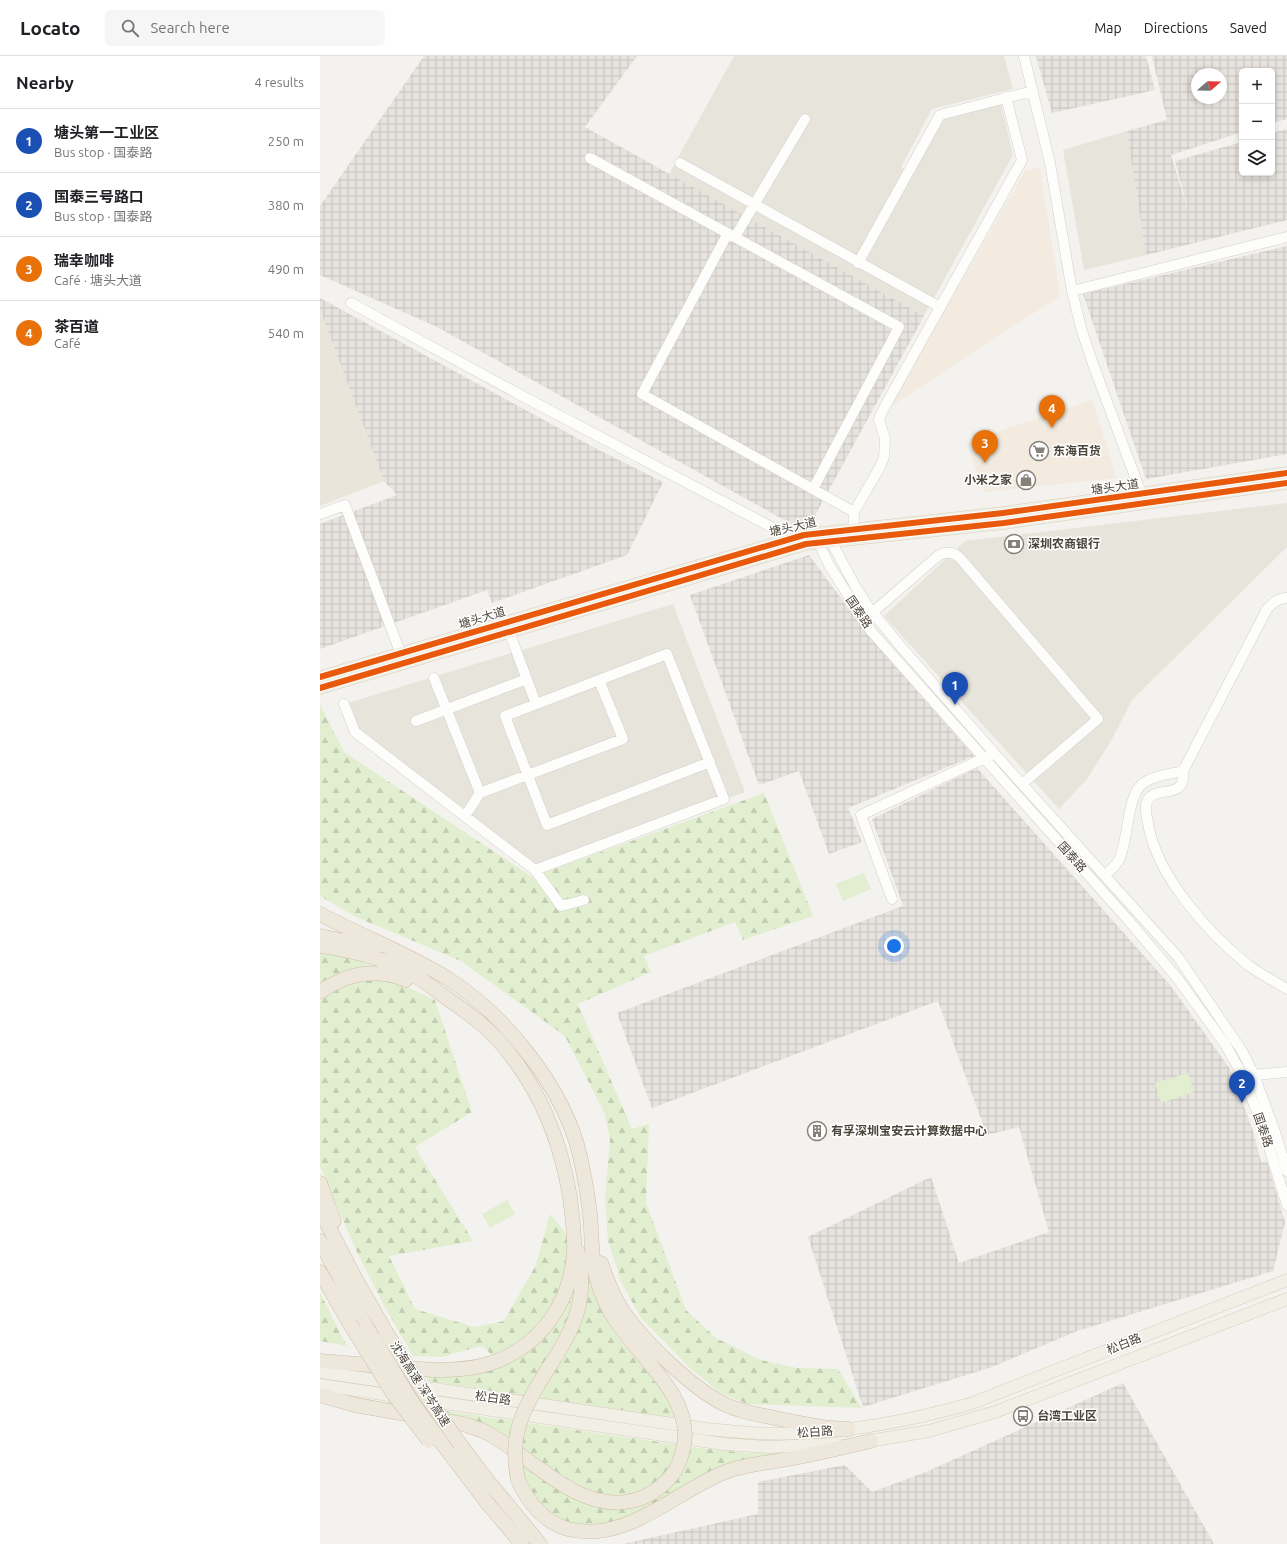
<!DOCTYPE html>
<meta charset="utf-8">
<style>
body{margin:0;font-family:Ubuntu,"Noto Sans SC",sans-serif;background:#f6f6f6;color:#202124}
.controls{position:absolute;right:12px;top:12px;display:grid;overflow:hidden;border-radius:6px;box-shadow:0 2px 6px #0003}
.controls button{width:36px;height:36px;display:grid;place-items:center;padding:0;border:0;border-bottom:1px solid #e0e0e0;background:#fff;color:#202124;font:20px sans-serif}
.compass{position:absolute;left:871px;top:12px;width:36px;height:36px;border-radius:50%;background:#fff;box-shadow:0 2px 6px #0003;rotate:70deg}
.you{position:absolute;left:574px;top:890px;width:14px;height:14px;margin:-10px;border:3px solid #fff;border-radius:50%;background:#1a73e8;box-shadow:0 0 0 6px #1a73e833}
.badge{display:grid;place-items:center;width:26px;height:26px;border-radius:50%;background:#868178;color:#fff;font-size:13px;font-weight:700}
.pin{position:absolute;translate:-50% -33px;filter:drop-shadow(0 1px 2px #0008)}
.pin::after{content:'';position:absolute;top:21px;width:14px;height:12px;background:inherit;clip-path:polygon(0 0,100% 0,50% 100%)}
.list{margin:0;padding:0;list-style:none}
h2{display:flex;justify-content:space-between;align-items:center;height:52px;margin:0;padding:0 16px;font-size:17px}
h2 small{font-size:13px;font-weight:400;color:#757577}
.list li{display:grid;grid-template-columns:26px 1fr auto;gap:12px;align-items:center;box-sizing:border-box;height:64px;padding:0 16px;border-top:1px solid #e0e0e0}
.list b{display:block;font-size:15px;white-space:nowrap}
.list p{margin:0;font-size:13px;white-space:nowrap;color:#757577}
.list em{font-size:13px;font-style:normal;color:#757577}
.icon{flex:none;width:22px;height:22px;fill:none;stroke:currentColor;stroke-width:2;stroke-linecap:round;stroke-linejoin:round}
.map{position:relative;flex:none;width:967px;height:1488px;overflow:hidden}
header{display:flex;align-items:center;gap:24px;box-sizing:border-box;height:56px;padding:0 20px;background:#fff;border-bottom:1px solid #e0e0e0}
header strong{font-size:19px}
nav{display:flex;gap:22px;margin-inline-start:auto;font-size:14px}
.search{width:280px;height:36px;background:#f6f6f6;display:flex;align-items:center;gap:10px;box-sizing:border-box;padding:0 14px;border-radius:6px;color:#757577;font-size:15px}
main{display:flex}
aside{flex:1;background:#fff}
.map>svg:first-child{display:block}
</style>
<header>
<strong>Locato</strong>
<div class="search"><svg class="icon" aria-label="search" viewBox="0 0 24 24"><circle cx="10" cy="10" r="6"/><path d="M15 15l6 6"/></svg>Search here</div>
<nav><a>Map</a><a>Directions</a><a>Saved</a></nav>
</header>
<main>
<aside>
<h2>Nearby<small>4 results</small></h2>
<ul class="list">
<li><span class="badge" style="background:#1a4fb4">1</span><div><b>塘头第一工业区</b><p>Bus stop · 国泰路</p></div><em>250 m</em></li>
<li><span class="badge" style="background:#1a4fb4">2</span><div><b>国泰三号路口</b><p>Bus stop · 国泰路</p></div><em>380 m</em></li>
<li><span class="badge" style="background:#e8710a">3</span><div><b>瑞幸咖啡</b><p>Café · 塘头大道</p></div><em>490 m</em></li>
<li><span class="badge" style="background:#e8710a">4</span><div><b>茶百道</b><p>Café</p></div><em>540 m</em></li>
</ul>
</aside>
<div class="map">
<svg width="967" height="1488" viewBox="0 0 967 1488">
<defs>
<pattern id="industrial-grid" width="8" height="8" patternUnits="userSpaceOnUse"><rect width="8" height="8" fill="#e6e2de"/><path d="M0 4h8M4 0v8" fill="none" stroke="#c7c3bf"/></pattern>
<pattern id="forest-firs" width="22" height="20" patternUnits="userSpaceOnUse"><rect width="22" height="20" fill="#e1eecf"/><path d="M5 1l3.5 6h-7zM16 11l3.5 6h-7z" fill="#c3cdb2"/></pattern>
</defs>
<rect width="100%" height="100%" fill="#f4f2ee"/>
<path fill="#e7e4dc" d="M414,0H684L693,33L612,53L581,111L593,118L624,60L681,47L693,99L604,260L349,118Z
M807,75L826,199L764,214L743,94Z
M967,447V491L812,644L791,685L767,723L739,753L564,560L645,485Z
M353,548L425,736L215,814L35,676L24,648Z"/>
<path fill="#f3ebdf" d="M720,111L740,240L568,352L705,115Z
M772,344L797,422L664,436L646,386Z"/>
<path fill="url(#industrial-grid)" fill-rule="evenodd" d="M104,0H317L265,71L604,260L486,476L117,271L0,219V150Z
M716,0H826L835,34L732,57Z
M832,0H967V63L952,67V15H922V76L851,99L869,158L855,105L922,86V117H952V77L967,73V164L826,199L807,75L847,64ZM877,18H901V42H877Z
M967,190V398L826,423L763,238Z
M0,242L277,393L343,426L307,499L172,547L167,534L0,593V468L77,439L64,425L0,254Z
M489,499L551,583L654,700L528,752L542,786L509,798L479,715L439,729L370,539Z
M657,712L850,929L910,1013L933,1075L941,1106L947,1105L965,1166L953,1215L757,1275L672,1311L543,1351L488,1181L611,1121L639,1207L729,1176L699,1071L667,1079L618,945L332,1052L297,957L583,850L552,763Z
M803,1327L894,1488H303L438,1458V1426L525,1409L552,1436L606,1416Z"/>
<path fill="#eae5da" d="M0,254L64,425L0,450Z"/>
<path fill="url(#forest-firs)" d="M0,649L24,696L212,821L444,737L493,860L423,884L415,866L324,900L331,916L258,948L312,1073L329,1068L326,1147L366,1254L396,1282L441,1304L477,1312L518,1313L542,1352L427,1348L399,1336L371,1313L321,1262L301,1226L288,1185L285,1141L290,1084L285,1058L245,980L141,905L36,861L0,840Z
M0,896L31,902L54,911C32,913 19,916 0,928Z
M47,923L72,924L115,944L152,1056L95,1091L153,1185L69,1200L95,1253L154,1271L184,1265L216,1209L230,1158C235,1164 246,1176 248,1183C250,1192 247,1205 245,1214C235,1259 212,1280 172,1300L167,1294L163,1291H157L122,1301L93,1300L65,1251L36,1194L0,1110V945L23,930Z
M268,1220C275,1246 288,1270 305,1290C323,1313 346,1334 356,1362L216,1341C241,1302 270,1270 268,1220Z
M256,1224L252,1253L243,1276L205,1340L108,1325L104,1320C134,1323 174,1319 199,1301C206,1297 212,1290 218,1285C227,1277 236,1269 242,1258C249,1247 252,1235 256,1224Z
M0,1237L27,1290L0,1285Z
M17,1339L360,1389L356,1402L339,1426L315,1439L289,1442L256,1430L181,1379Z
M370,1391L428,1397H479L441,1402L318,1460L268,1473L233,1461L208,1434L200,1404L237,1430L318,1449Z"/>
<path fill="#e1eecf" d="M544,817L551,833L523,845L516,828Z
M868,1017L874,1036L841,1047L835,1027Z
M187,1144L195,1158L170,1172L162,1158Z"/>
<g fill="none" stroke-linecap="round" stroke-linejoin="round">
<defs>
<path id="minor" d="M704,0L730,107L752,235L761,272L773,308L824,445
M270,102L579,271L493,433
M360,107L620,251
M408,177L322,338L534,456
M415,181L485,63
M538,207L620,59L713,35
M752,235L967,181
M31,247L204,341L478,485
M0,458L25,449L83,604
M509,478L511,485L535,530L549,552L582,592L674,697L858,901L922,995L934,1019L954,1073L967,1115
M496,481L509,509L551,575L809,865L858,923L879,952L905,988L923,1020L941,1066L967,1149
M533,482L534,456L560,411L564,401L565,383L559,363L563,354L702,104L686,41
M553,556L619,499C627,495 634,496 640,502L778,663L702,728
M187,570L216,648
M114,622L160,737
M24,648L35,676L215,814L241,850L264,844
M96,665L207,623
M863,715C866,748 831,725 826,749C825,755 827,761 828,767C836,819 888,877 928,909C940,918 954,925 967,933
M145,760L160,737L303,683L279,624
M215,814L404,743L347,598L185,660L227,769L390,706
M785,820C790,815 795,810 799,804C809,784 806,737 825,726C836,719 851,718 863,715L947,553C953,547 958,542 967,542
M572,843L541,759L669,700
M934,1019L967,1016"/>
<path id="major" d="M0,621L484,479L683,457L967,417
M0,632L486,488L684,467L967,427
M0,1316L387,1373C417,1376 448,1379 478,1377C537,1375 593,1364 650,1348L967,1224
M0,1329L404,1388L449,1391L516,1388
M543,1386L609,1375L675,1356L967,1243"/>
<path id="highway" d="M0,858C43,881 89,898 130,924C187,961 245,1034 260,1100C265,1123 270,1148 271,1172C272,1196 273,1218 283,1241C299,1279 332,1304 353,1339
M0,880L55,891
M0,890C28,894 58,901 84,913C97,920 109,929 121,938C144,954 167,970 185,992C220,1034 241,1087 250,1141C252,1159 255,1178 254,1196C251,1244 223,1287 177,1305C157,1313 135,1314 113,1314L0,1305
M0,936C27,917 55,911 86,924
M0,1127L14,1165
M0,1154L35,1222L66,1276
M0,1185L47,1272
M281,1207C286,1221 291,1235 299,1249C319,1281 368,1329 402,1347C420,1356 440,1359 460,1363C484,1368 506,1373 529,1373
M0,1216L30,1268
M227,1314C253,1276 269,1243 258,1196
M0,1339L35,1349L143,1368C152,1371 161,1373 169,1378C212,1401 258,1457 311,1445C330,1441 344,1430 355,1415
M121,1386L168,1448L202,1488
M140,1388L168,1425L220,1488
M198,1424C208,1446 223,1466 248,1473C308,1488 356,1434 408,1415C428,1408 448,1407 468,1403C496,1398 523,1391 551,1385"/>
</defs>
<use href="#minor" stroke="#d2d0cb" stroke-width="11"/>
<use href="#major" stroke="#d6cebb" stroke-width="13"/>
<use href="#highway" stroke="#ccbfa9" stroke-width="15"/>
<use href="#minor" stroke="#fdfdfc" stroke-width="10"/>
<use href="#major" stroke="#f2efe6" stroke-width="12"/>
<use href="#highway" stroke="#ede8db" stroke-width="14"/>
<defs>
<path id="highway-bridge" d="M30,1268L72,1336L109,1385
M47,1272L94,1349L121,1386
M66,1276L107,1341L140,1388
M353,1339C368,1365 369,1388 355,1415
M198,1424C188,1378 204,1352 227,1314"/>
</defs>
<use href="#highway-bridge" stroke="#ccbfa9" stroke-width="15" stroke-linecap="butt"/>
<use href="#highway-bridge" stroke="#ede8db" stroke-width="14"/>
<defs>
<path id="cycleway" d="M0,621L484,479L683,457L967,417
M0,632L486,488L684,467L967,427"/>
</defs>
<use href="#cycleway" stroke="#fff" stroke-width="8"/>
<use href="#cycleway" stroke="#e8590c" stroke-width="6"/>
</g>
<defs>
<symbol id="supermarket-ring" viewBox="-11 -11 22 22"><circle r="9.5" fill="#fff" stroke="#868178" stroke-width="1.5"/><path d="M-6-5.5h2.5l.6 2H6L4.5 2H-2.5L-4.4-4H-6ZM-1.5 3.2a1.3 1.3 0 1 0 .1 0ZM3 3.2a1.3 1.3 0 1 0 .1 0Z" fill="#868178"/></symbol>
<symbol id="shop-ring" viewBox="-11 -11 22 22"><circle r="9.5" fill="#fff" stroke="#868178" stroke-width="1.5"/><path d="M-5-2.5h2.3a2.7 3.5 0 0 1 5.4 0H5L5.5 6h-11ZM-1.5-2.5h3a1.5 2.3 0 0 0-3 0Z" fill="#868178"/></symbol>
<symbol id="bank-ring" viewBox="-11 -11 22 22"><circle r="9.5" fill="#fff" stroke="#868178" stroke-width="1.5"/><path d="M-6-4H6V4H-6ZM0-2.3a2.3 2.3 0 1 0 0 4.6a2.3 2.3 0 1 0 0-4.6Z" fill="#868178"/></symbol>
<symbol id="building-ring" viewBox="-11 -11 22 22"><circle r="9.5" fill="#fff" stroke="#868178" stroke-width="1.5"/><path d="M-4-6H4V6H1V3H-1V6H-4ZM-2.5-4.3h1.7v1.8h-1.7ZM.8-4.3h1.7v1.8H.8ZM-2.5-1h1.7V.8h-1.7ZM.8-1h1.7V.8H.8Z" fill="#868178"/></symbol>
<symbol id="bus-ring" viewBox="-11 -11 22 22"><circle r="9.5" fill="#fff" stroke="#868178" stroke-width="1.5"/><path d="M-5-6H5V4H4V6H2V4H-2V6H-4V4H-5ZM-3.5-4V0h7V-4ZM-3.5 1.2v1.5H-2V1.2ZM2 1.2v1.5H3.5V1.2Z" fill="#868178"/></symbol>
</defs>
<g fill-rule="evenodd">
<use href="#supermarket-ring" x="708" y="384" width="22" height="22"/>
<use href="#shop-ring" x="695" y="413" width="22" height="22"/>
<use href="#bank-ring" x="683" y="477" width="22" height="22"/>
<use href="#building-ring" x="486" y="1064" width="22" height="22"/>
<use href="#bus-ring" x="692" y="1349" width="22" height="22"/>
</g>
<g text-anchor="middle" stroke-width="3" stroke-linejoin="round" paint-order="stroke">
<g font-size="12" font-weight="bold" fill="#4b4439" stroke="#fff" text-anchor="start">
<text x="733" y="399">东海百货</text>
<text x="692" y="428" text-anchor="end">小米之家</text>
<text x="708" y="492">深圳农商银行</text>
<text x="511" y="1079">有孚深圳宝安云计算数据中心</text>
<text x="717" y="1364">台湾工业区</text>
</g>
<g font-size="12" fill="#4b4439" stroke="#fff">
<text transform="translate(795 431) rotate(-8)" y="4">塘头大道</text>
<text transform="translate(473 471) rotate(-13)" y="4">塘头大道</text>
<text transform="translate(539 556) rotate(56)" y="4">国泰路</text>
<text transform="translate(162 562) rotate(-17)" y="4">塘头大道</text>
<text transform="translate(752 801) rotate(48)" y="4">国泰路</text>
<text transform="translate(943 1074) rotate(71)" y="4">国泰路</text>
<text transform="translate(804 1288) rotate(-22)" y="4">松白路</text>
<text transform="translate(100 1328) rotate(57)" y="4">沈海高速 深岑高速</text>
<text transform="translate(173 1342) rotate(8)" y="4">松白路</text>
<text transform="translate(495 1376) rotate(-4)" y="4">松白路</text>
</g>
</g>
</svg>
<div class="controls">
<button>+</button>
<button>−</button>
<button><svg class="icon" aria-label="layers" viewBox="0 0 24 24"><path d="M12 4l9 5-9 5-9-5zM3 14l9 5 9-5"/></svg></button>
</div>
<svg class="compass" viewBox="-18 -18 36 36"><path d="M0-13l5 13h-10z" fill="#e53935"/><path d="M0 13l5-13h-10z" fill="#757577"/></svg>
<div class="you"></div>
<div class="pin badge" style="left:635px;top:649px;background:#1a4fb4">1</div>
<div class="pin badge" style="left:922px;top:1047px;background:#1a4fb4">2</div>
<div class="pin badge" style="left:665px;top:407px;background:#e8710a">3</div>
<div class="pin badge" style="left:732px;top:372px;background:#e8710a">4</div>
</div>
</main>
